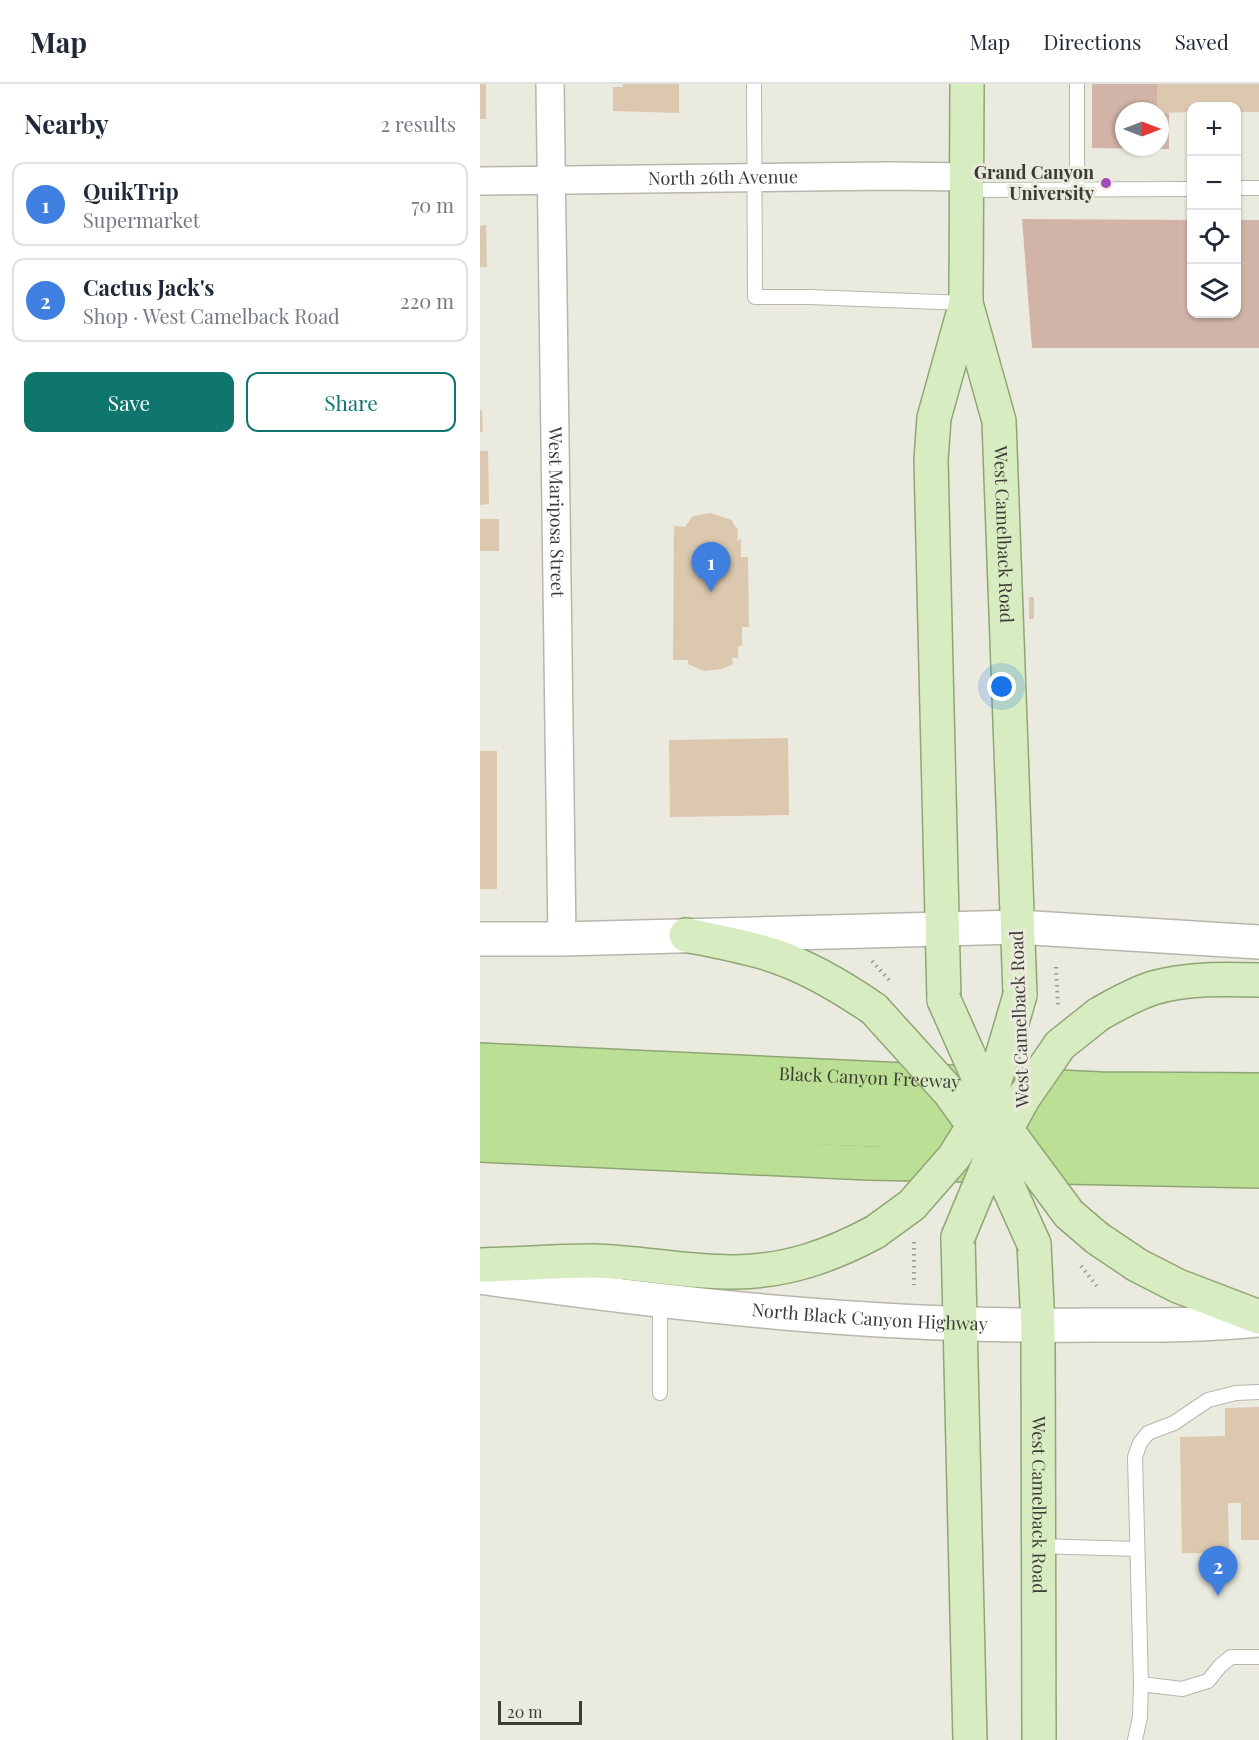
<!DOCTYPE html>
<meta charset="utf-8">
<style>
body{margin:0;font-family:"Playfair Display",serif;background:#f2f2f3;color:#1f2937}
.controls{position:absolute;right:18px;top:18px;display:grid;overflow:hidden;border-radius:12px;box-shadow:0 2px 4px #0004}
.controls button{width:54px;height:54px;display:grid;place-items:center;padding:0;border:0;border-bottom:2px solid #e0e1e3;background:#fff;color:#1f2937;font:30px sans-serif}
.compass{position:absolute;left:635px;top:18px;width:54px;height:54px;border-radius:50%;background:#fff;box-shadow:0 2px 4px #0004;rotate:90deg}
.scale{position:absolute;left:18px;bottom:15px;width:84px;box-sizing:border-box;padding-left:6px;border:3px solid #3c3b36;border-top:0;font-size:16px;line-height:21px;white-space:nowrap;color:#3c3b36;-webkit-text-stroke:4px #ebeadf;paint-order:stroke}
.you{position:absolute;left:522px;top:603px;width:21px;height:21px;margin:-15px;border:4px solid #fff;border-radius:50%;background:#1a73e8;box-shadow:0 0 0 9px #1a73e833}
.badge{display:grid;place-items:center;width:39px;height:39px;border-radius:50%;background:#0f766e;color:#fff;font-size:20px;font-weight:700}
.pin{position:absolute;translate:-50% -50px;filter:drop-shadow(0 2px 3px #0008)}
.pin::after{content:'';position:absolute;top:32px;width:21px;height:18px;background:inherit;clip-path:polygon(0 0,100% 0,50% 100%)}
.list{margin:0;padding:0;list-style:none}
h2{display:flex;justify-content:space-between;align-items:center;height:78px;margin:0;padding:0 24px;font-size:26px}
h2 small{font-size:20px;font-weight:400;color:#747a83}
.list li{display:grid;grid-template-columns:39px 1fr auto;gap:18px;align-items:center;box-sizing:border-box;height:84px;margin:0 12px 12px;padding:0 12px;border:2px solid #e0e1e3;border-radius:12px}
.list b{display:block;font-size:22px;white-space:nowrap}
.list p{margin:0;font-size:20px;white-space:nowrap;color:#747a83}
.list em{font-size:20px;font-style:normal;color:#747a83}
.actions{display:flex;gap:12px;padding:18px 24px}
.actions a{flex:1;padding:14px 0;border:2px solid #0f766e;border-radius:12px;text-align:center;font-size:21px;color:#0f766e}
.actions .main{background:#0f766e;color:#fff}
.icon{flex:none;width:33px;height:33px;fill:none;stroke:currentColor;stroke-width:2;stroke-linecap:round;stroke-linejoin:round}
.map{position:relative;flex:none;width:779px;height:1656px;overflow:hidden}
header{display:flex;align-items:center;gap:36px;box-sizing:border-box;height:84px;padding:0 30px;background:#fff;border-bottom:2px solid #e0e1e3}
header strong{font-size:28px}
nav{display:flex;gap:33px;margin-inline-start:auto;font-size:21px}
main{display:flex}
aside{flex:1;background:#fff}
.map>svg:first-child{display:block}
</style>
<header>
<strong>Map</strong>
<nav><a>Map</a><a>Directions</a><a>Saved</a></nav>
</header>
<main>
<aside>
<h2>Nearby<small>2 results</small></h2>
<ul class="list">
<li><span class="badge" style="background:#3f7fe0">1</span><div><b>QuikTrip</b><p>Supermarket</p></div><em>70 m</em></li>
<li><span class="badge" style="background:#3f7fe0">2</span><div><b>Cactus Jack's</b><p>Shop · West Camelback Road</p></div><em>220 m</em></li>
</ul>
<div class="actions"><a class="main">Save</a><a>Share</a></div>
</aside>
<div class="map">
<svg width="779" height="1656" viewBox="0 0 779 1656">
<rect width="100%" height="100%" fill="#ebeadf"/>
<path fill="#d1b3a7" d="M612,0H677V27H644V63H680V29H689V65L612,64Z
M542,135L711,136L712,230H756L757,136H779V264H552Z"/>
<path fill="#dcc8af" d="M0,0H6V35H0Z
M143,0H199V29L133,27V3H143Z
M677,0H779V28H756V22H712V28L680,29L677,27Z
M6,141L7,183H0V142Z
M0,326H2L3,348H0Z
M0,367H8L9,420L0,421Z
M230,429L252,436L254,441L258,445L257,457L261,455V473H268L269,543H262V561L258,563V574H252L253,580L242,585L224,587L208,580V576H193L194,442L205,443L213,432Z
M0,435H19V467H0Z
M549,513H554V535H549Z
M308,654L309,731L190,733L189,656Z
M0,667H17V805H0Z
M779,1323V1456H761V1419H748L749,1469H702L700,1353L745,1352V1324Z"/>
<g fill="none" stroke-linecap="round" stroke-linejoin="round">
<defs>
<path id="lane" d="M274,0L275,213H329L485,219
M756,104H779
M597,105V0
M487,106L712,105
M180,1217V1309
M558,1462L657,1465
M661,1600L702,1605L728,1597L740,1582L751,1573H779
M655,1656L660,1633L661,1600L655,1373L660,1359L668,1349L694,1339L728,1316L756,1309L779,1308"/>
<g id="street">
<path id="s1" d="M70,0L82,855"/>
<path id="s2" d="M0,97L409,92L487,93"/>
</g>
<g id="secondary">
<path d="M0,855H82L537,843L779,858"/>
<path id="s3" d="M0,1193C203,1222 406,1244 611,1241C667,1241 723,1242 779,1236"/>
</g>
<g id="primary">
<path id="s4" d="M486,219L519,337L540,911"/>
<path d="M206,851C235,857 264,862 292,871C329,883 362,903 394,925"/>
<path d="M464,916L451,376L454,334L486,219L487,0"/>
<path d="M619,930C637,920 654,910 673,904C707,894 745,895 779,896"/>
<path d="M478,1153L490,1656"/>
<path d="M617,1154L657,1181L698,1202L779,1233"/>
<path id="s5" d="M554,1160L558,1242L559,1656"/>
<path d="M0,1181C38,1180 76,1177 114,1177C161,1178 209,1189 256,1188C308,1187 350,1172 395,1148"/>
</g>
<g id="highway">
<path id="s6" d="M0,976L620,1005L779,1006"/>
<path d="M0,1008L407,1023L779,1030"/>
<path d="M0,1031L657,1056L779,1057"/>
<path d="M0,1061L388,1079L779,1087"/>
</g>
</defs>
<use href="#lane" stroke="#b8b6ac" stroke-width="16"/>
<use href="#street" stroke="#b8b6ac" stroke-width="30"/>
<use href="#secondary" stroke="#b8b6ac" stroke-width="36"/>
<use href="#primary" stroke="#8fa674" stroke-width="36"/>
<use href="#highway" stroke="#8fa674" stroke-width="36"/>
<path stroke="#9b9a91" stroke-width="4" stroke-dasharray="1.5 4.5" stroke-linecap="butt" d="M392,877L409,896
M576,883L578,923
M434,1158V1201
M601,1182L619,1205"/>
<use href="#lane" stroke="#fff" stroke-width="14"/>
<use href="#street" stroke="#fff" stroke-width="27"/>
<use href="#secondary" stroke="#fff" stroke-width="33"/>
<use href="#primary" stroke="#d7ecc0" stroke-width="33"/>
<use href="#highway" stroke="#bcdf96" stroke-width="33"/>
<defs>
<path id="primary-bridge" d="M464,916L509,1017L526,1045L589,1130L617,1154
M394,925L470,1009L513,1069L554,1160
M395,1148L432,1121L474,1073L509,1017L540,911
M478,1153L513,1069L544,1013L580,961L619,930"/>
</defs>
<use href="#primary-bridge" stroke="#8fa674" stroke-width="36" stroke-linecap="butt"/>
<use href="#primary-bridge" stroke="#d7ecc0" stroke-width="33"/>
</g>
<circle fill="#a24cba" stroke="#ebeadf" stroke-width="2" cx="626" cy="99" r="6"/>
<g text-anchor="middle" stroke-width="6" stroke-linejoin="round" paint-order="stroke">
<g font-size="18" font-weight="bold" fill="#3c3b36" stroke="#ebeadf" text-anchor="end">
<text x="614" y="95">Grand Canyon<tspan x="614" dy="21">University</tspan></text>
</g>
<g font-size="18" fill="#3c3b36" stroke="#ebeadf">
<text dy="6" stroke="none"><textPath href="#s2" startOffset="243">North 26th Avenue</textPath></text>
<text dy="6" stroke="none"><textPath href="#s1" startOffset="428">West Mariposa Street</textPath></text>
<text dy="6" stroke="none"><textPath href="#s4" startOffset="236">West Camelback Road</textPath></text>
<text transform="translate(540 935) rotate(-92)" y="6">West Camelback Road</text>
<text dy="6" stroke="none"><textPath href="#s6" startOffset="390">Black Canyon Freeway</textPath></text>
<text dy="6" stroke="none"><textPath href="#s3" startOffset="392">North Black Canyon Highway</textPath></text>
<text dy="6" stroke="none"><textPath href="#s5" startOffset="261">West Camelback Road</textPath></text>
</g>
</g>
</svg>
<div class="controls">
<button>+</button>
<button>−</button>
<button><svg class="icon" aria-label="locate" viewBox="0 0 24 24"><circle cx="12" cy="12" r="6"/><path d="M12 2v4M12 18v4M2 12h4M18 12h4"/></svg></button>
<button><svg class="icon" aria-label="layers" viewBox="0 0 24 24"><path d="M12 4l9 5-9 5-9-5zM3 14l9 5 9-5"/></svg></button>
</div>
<svg class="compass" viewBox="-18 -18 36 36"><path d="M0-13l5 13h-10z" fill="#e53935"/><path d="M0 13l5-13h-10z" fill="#747a83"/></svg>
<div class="scale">20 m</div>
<div class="you"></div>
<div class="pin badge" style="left:231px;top:508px;background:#3f7fe0">1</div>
<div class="pin badge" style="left:738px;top:1512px;background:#3f7fe0">2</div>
</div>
</main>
